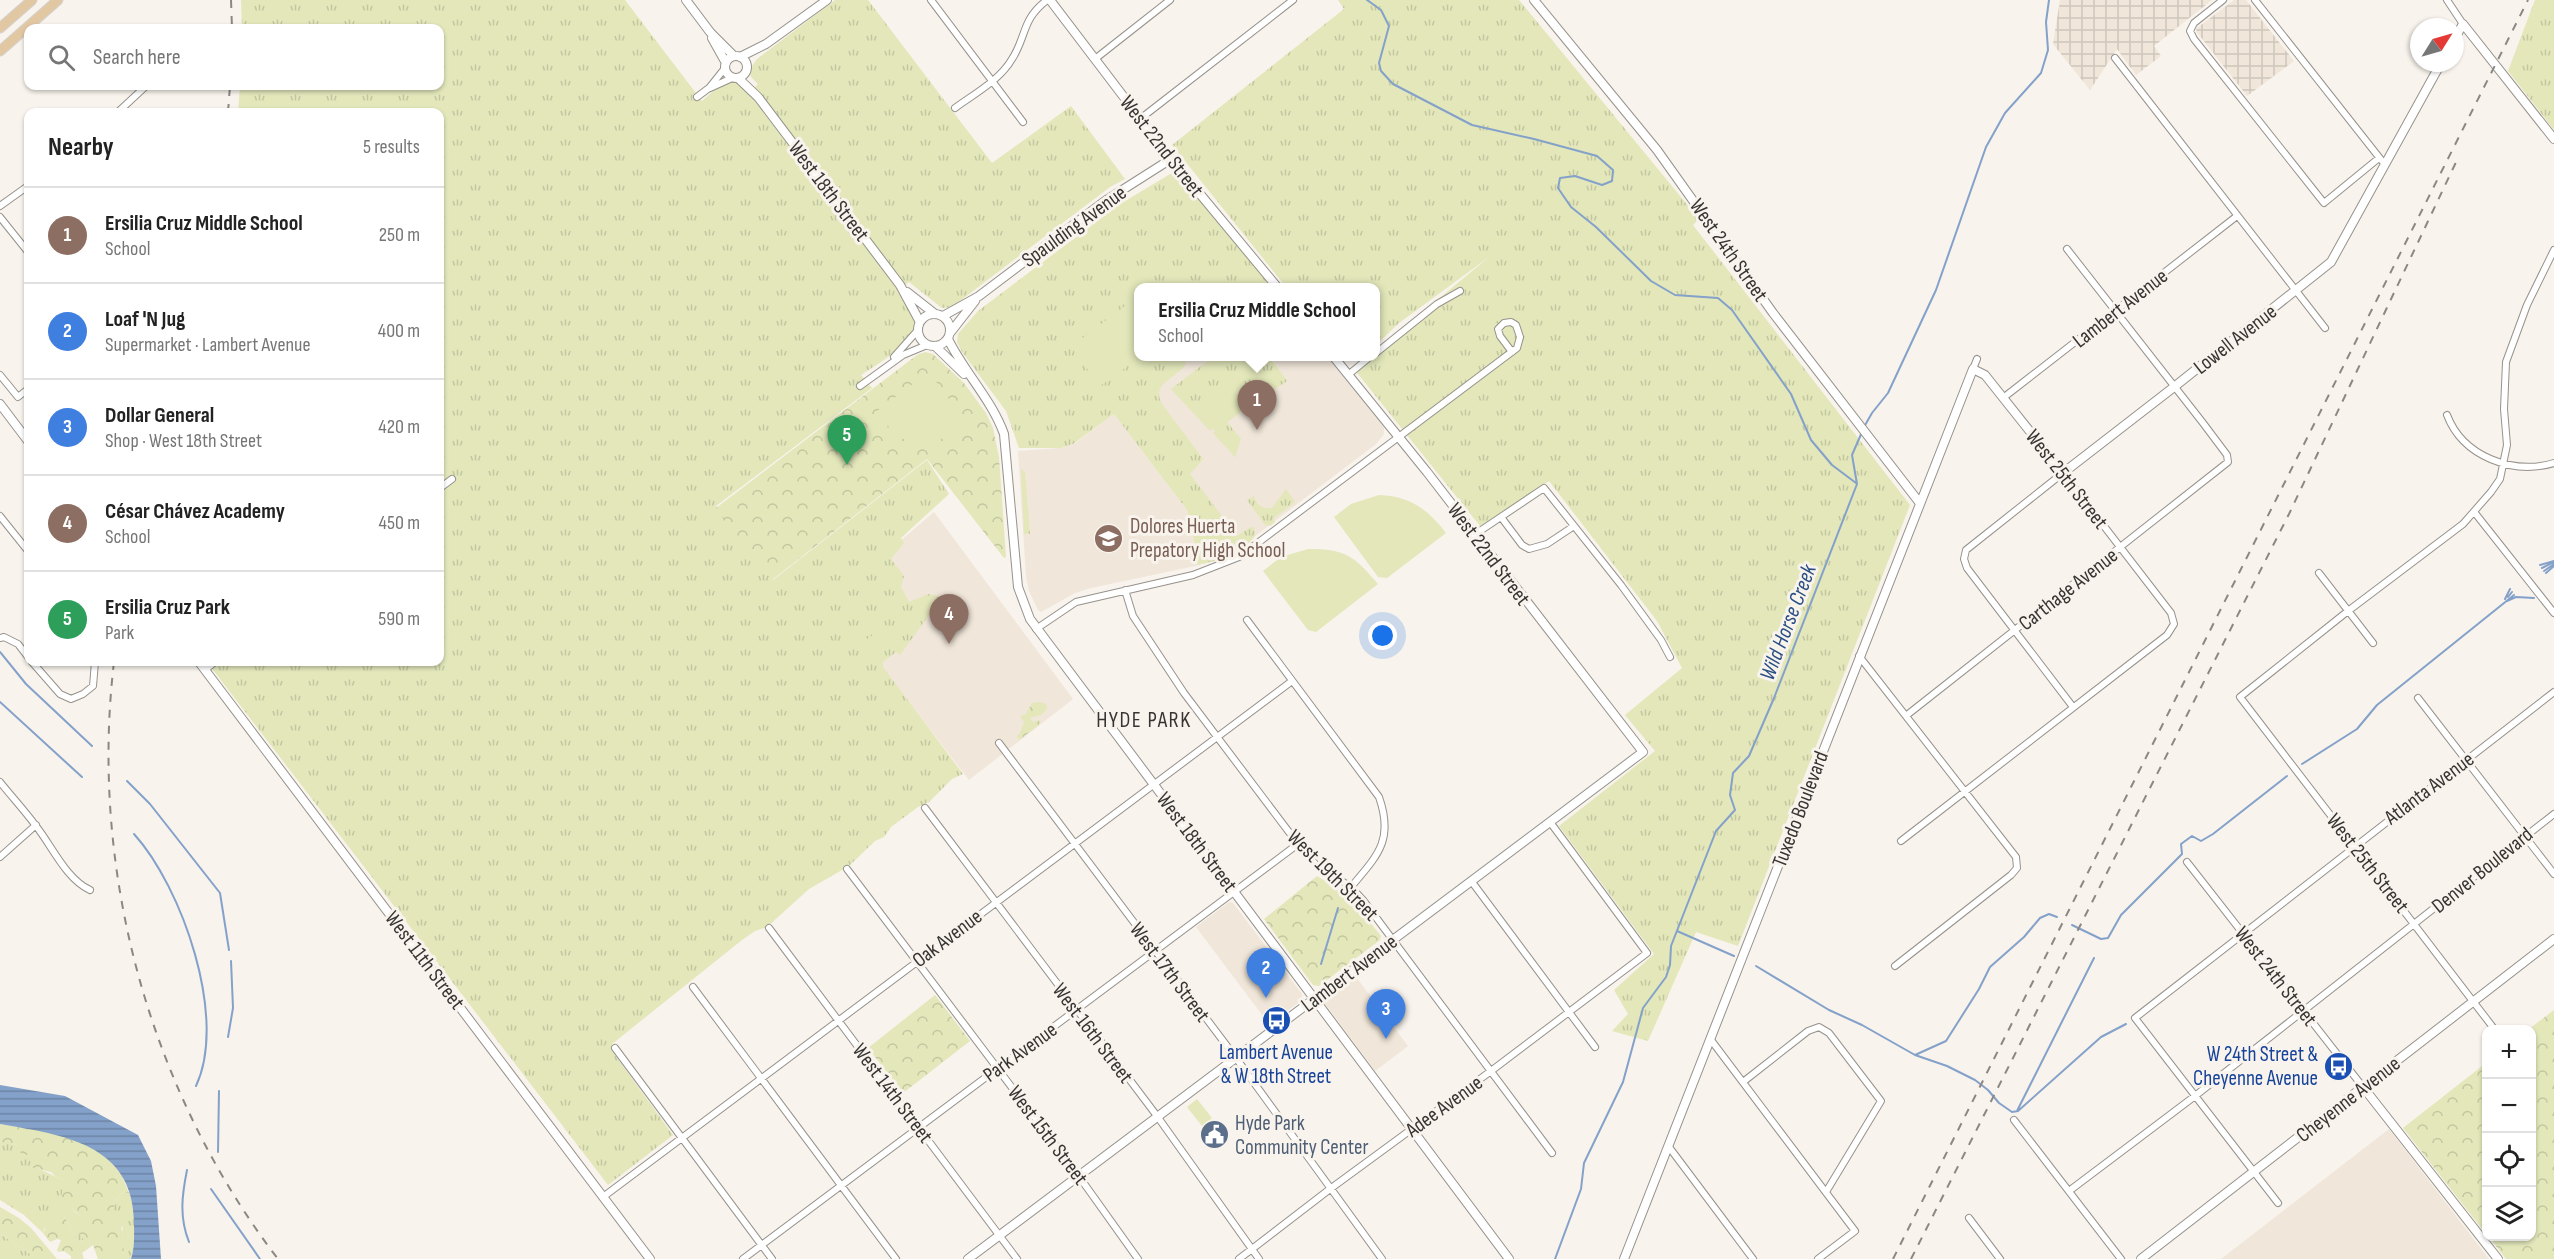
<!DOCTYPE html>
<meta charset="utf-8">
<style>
body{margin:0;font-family:"Sofia Sans Condensed",sans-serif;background:#f2f2f2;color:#222}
.controls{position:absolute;right:18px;bottom:18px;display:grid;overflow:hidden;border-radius:12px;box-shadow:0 2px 4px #0004}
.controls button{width:54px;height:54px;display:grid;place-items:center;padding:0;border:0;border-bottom:2px solid #e0e0e0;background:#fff;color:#222;font:30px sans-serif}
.compass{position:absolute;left:2410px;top:18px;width:54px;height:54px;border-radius:50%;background:#fff;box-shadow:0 2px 4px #0004;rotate:53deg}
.you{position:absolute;left:1383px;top:636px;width:21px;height:21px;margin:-15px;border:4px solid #fff;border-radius:50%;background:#1a73e8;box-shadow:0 0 0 9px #1a73e833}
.badge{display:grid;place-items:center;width:39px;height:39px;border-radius:50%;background:#b0245f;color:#fff;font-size:20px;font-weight:700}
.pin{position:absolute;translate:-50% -50px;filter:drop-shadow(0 2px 3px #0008)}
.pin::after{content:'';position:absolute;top:32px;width:21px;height:18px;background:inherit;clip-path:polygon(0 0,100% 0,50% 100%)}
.popup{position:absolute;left:1134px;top:283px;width:246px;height:78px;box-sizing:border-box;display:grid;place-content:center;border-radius:12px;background:#fff;filter:drop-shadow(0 2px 4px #0005);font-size:20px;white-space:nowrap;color:#767676}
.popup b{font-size:22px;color:#222}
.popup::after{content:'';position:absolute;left:50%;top:100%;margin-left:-12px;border:12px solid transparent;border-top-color:#fff}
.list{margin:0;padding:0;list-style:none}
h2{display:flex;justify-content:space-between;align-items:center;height:78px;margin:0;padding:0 24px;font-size:26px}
h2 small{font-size:20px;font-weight:400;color:#767676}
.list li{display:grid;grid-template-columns:39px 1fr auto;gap:18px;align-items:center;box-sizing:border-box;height:96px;padding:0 24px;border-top:2px solid #e0e0e0}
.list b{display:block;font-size:22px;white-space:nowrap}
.list p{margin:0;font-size:20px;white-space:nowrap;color:#767676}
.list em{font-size:20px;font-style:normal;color:#767676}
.icon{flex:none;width:33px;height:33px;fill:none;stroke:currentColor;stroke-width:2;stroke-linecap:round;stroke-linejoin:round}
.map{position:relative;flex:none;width:2554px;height:1259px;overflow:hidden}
.search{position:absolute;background:#fff;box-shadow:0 2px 4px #0004;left:24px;top:24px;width:420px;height:66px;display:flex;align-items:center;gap:15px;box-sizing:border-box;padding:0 21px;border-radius:12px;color:#767676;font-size:22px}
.panel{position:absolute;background:#fff;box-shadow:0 2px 4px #0004;left:24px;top:108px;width:420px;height:558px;border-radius:12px}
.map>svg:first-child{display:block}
</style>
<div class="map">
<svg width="2554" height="1259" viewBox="0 0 2554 1259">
<defs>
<pattern id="industrial-grid" width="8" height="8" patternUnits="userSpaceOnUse" patternTransform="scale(1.5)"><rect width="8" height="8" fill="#f0e6d9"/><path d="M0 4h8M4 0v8" fill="none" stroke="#cec6bb"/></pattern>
<pattern id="grass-tufts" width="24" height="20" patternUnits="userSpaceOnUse" patternTransform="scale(1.5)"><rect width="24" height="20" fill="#e3e7ba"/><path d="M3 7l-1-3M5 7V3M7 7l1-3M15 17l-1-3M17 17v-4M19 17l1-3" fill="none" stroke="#c3c7a0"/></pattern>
<pattern id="forest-crowns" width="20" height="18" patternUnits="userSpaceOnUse" patternTransform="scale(1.5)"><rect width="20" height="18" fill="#e3e7ba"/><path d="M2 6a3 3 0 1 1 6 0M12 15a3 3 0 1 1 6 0" fill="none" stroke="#c3c7a0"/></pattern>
<pattern id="water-rules" width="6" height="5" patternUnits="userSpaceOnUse" patternTransform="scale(1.5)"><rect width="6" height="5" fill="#84a1ca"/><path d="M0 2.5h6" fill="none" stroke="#6d84a5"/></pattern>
</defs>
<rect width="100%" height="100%" fill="#f8f3ec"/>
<path fill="#f0e6d9" d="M1187,357H1327L1384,427V434L1376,444L1225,559L1203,564L1190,508L1116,411Z
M1114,414L1187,510L1200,565L1091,588L1075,593L1041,612L1038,610L1029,591L1026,576L1018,451L1061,448L1074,444Z
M934,512L1073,699L969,780L878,662L880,558Z
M1229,902L1233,903L1302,994V1000L1269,1024L1196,927Z
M1356,977L1408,1046L1375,1071L1323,1001Z
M2389,1129L2489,1259H2221Z"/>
<path fill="url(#industrial-grid)" d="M2060,0H2212L2154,46L2161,56L2136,75L2117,49L2090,90L2053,44Z
M2234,0H2246L2294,61L2247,96L2196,31L2197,28Z"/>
<path fill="url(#grass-tufts)" d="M241,0H625L702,101C721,85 729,69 748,94L758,84L751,77L749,70L757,59L835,0H868L992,163L1071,106L1125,179L1110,187L952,307L942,308L909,282L897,291L908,304L917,320C911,346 882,361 861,375L872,388L716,506L773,580L927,460L949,494L901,538L904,543L891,559L904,576L901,587L909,602L929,594L940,597V600L900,655L896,652L883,662V667L963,774L952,779L929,802L918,807L891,827L884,837L875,841L849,866L809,889L767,927L755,931L742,940L612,1044V1051L673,1135L608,1185L207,662H440V112H238L240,86H440V28H242Z
M1338,0H1519L1699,219L1693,225L1910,505L1738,946L1696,932L1648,1041L1612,1031L1628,1014L1614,990L1654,954L1559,826L1655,751L1625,715L1682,668L1657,621L1549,481L1480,526L1354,369L1369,357L1376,356V351L1489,257L1399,323L1376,345V288L1286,287L1172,145L1344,9Z
M2535,0H2554V130L2508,71Z
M1177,170L1273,287L1138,288V356L1187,357C1188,377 1148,379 1162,404L1203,459L1190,474L1237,536L1249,528L1254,527L1255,536C1243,553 1218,560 1198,565L1193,558L1197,553L1187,510L1114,414L1073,444L1061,448H1019L1006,411L962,352L957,342L958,334L978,311L1120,204Z
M1213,357H1269L1287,380L1286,382L1260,398L1248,386L1238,393L1229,382L1196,406L1213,428L1210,431L1171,389Z
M1227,422L1241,439L1235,457L1213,433Z
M1021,469L1025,472L1030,534H1024Z
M1286,489L1295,502L1274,518L1275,522L1270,526L1265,525L1247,500L1254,496C1256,505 1262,509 1272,508Z
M9,1141L31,1154L38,1169C48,1172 54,1177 64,1180C63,1195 68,1207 80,1216L84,1240L78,1241L64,1216L44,1229L43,1233L24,1215L0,1200V1143Z
M123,1192L129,1193C137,1211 136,1241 131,1259H122C126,1248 120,1239 123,1228L111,1216L115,1201Z
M0,1234L38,1259H0Z"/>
<path fill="url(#forest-crowns)" d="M925,352L933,354L964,383L986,413L993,428L999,457L1006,557L1004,558L927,459L772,580L716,508L917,355Z
M1040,702L1046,704L1047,709L1041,715L1030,718L1033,722L1039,720L1040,724L1019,740L1017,736L1020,733L1024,722L1020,716L1026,714L1032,703Z
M1317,876L1347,894L1381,936L1380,940L1319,986L1313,985L1264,919Z
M935,995L970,1041L903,1093L868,1048Z
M2554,1010V1259H2506L2489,1237L2532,1236V1030L2529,1029Z
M2486,1063V1234L2403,1128Z
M0,1124C41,1131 93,1134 119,1172C124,1178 126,1187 129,1193L123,1192L115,1201L112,1215L121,1212C119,1228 127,1245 122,1259H98L93,1245L82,1253L84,1259H71V1256L64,1251L58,1252L57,1250L61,1240L57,1239L50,1242L43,1233L49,1222L58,1215L64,1216L78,1241L84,1240L76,1230V1221L80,1216L61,1198L64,1180L56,1177L51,1172L30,1167L31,1155H21L20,1149C14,1142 9,1141 0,1143Z
M0,1207L19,1218L31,1228L57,1259H38L0,1234Z"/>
<path fill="#e3e7ba" d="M1138,296L1140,357L1100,386L1071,347Z
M925,375H931L967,423C945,439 920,455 895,433C888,427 883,418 877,411Z
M1229,381L1248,407L1215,431L1196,406Z
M1379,495C1409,496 1428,509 1446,533L1387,578L1378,577L1334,517L1351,504Z
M1308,549C1346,549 1354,556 1378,584L1316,632L1308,630L1263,571L1281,557Z
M887,625L896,637L876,653L866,640Z
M1197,1099L1212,1118L1202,1126L1187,1107Z"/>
<path fill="url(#water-rules)" d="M0,1085L65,1096L138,1135L151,1161L156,1186L161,1259H131C135,1247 134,1235 134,1222C133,1143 62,1135 0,1124Z"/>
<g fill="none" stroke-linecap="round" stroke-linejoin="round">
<path stroke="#84a1ca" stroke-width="2" d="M1367,0L1381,10L1389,26L1379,63L1381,71L1393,84L1472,125L1534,139L1597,156L1613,170L1612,181L1602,185L1575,176L1560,178L1558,188L1571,207L1596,227L1651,281L1675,295L1718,298L1732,310L1791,394L1811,440L1832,465L1856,483
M1864,427L1872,413L1888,393L1936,290L1986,147L2005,113L2041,73L2048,50L2046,22L2049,0
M2540,565L2554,561
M2542,568L2554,562
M2544,571L2554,564
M2546,573L2554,566
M2508,597L2512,592
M2505,599L2510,589
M2507,601L2516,597L2534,598
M0,652L26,684L92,746
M0,702L82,777
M2302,764L2357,729L2377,705L2514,595
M127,781L150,804L220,893L229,950
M134,834C182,887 228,1018 196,1086
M2072,925L2101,939L2108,938L2121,915L2182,854L2181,844L2192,836L2201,841L2213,834L2287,776
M1677,931L1734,956
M1321,964L1338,908
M1756,966L1829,1010L1862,1025L1915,1055L1947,1066L1975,1080L1988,1090L1999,1103L2012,1112L2018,1111L2101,1037L2126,1024
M228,1037L233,1008L231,961
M1915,1055L1946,1041L1979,989L1990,967L2024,937L2040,918L2049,914L2057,917
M2017,1111L2094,958
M218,1152L219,1091
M187,1170C182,1195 179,1217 189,1242
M211,1189L260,1259
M1555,1259L1581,1189L1584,1163L1623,1082L1643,1008L1666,977L1670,965L1671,946L1716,831L1735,810L1730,795L1733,773L1749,756L1774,698L1857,484L1852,455L1862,432"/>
<defs>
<path id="street" d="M931,0L1023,122
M2223,0L2194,23L2190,31L2194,39L2324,203L2379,158
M2255,0L2382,161
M2447,0L2463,24
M2115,58L2325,328
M1095,59L1170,0
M710,88L732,78
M697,97L709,88L725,68
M955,108C974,94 1000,80 1012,59C1027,36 1021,20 1047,0
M118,112L146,86
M1140,119L1293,0
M0,206L28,186
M0,217L28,252
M1376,353L1437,304L1460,291
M894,357L918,330
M1973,369L1977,359
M0,375L18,397L28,389
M1348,375L1371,356
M860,386L903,355L927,345
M2003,398L2237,216
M2447,415C2463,457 2513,475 2554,463
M440,488L452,479
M2475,513L2554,613
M0,516L28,551
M1501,517L1522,545L1529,549L1547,544L1574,526
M1474,535L1544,488L1621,585L1661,640L1670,657
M2319,573L2373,643
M1125,590L1133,616L1184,693L1298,844L1317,866L1351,887L1363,900L1552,1153
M1247,620L1379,797C1394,840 1378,855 1351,887
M1036,629L1076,602L1193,575L1239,557L1517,348L1520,337L1516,325L1511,322L1504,323L1498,329L1500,336L1512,352
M0,638L4,637L18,644L28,657
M1859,656L2016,857L2017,868L2011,875L1895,966
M32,662L60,694L71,699L83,694L93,686L95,662
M205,670L215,662
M2418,698L2554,874
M1907,715L2228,462L2227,455L2203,423L2067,249
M999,743L1236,1058L1382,1259
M0,782C12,797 25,811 36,826C52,846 66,879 90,890
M925,808L1157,1116L1259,1259
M1901,841L2167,635L2174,624L2171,613L2063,473L1966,550L1964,559L1967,568L2073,707
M0,857L36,825
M2187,862L2363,1087
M847,869L1078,1175L1138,1259
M1472,882L1595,1047
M769,928L1017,1259
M693,987L896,1259
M2495,1030L2240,697L2348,611L2463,524L2491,492L2500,479L2507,445L2504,409L2506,362L2527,305L2554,250
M1711,1040L1855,1231L1818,1259
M615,1048L772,1259
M1743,1082L1808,1031L1819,1027L1829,1033L1881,1101L1826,1192
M2014,1120L2121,1259
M1669,1147L1753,1259
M2069,1191L2195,1096L2554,814
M603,1197L1292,681
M2278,1203L2135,1018L2554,692
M1969,1218L2000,1259
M743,1259L1298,844
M1239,1259L1330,1189L1491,1071L1647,953L1550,822"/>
<path id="secondary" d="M686,0L710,32L734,56
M1050,0L1171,159L1278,288
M1534,0L1657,150L1773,313L1919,502
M712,38L726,63
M2455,38L2463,24L2554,139
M725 67a11 11 0 1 1 22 0a11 11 0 1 1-22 0Z
M740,57L766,44L827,0
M738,78L758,97L900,285L920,322
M907,292L935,314
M918 330a16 16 0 1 1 32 0a16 16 0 1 1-32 0Z
M943,316L979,296L1105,201L1171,159
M950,333L975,301
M948,339C964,372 992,400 1004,434L1018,587L1030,619L1509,1259
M935,346L964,374
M0,404L28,441
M199,662L650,1259
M2363,1087L2498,1259
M968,1259L1643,752L1427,472L1333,356
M1624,1259L1973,369L1985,375L2063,473L2174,387L2331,262L2441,63
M2141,1259L2554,939"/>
<path id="primary" d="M0,28L32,0
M0,51L58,0"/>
</defs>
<use href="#street" stroke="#96928c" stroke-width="8"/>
<use href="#secondary" stroke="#96928c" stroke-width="10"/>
<use href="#primary" stroke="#d3d3d2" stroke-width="11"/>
<use href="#street" stroke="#fff" stroke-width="6"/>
<use href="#secondary" stroke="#fff" stroke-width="8"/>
<use href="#primary" stroke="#e2c7a3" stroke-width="9"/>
<path stroke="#8b8884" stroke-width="2" stroke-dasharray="8 8" stroke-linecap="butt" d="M231,0L232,28
M228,112L230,86
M114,662C89,871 150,1092 278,1259
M1893,1259L2528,0
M1911,1259L2289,514L2458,158"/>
</g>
<defs>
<symbol id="school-disc" viewBox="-11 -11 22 22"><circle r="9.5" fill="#8d6e63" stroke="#f8f3ec"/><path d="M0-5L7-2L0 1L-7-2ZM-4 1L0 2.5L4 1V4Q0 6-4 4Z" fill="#fff"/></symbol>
<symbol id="bus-disc" viewBox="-11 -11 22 22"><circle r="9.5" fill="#1a4fb4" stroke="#f8f3ec"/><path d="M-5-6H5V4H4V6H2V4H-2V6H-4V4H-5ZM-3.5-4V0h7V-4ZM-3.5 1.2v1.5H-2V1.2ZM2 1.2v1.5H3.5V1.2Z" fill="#fff"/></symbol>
<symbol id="civic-disc" viewBox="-11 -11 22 22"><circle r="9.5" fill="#5c6f8a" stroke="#f8f3ec"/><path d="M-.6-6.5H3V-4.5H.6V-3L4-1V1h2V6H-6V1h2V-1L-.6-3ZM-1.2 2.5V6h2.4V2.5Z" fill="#fff"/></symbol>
</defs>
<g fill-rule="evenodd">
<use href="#school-disc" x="1092" y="522" width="33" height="33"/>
<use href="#bus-disc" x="1260" y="1004" width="33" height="33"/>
<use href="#bus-disc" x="2322" y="1050" width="33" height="33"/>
<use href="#civic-disc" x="1198" y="1118" width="33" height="33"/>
</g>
<g text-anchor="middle" stroke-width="6" stroke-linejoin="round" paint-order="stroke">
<g font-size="21" fill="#373533" stroke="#f8f3ec">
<text transform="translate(1162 146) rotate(52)" y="7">West 22nd Street</text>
<text transform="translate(829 191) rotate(53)" y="7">West 18th Street</text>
<text transform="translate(1074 226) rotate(-36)" y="7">Spaulding Avenue</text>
<text transform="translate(1729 250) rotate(55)" y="7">West 24th Street</text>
<text transform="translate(2120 308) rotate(-38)" y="7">Lambert Avenue</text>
<text transform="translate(2235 339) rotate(-38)" y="7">Lowell Avenue</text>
<text transform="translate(2067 479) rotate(52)" y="7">West 25th Street</text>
<text transform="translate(1489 554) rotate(53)" y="7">West 22nd Street</text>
<text transform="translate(2068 589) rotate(-38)" y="7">Carthage Avenue</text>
<text transform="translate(2429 788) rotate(-37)" y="7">Atlanta Avenue</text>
<text transform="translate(1800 809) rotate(-69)" y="7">Tuxedo Boulevard</text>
<text transform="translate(1197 842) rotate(53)" y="7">West 18th Street</text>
<text transform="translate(2368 863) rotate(52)" y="7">West 25th Street</text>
<text transform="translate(2482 870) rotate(-39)" y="7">Denver Boulevard</text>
<text transform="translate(1333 875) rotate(45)" y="7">West 19th Street</text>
<text transform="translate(947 938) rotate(-37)" y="7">Oak Avenue</text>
<text transform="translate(425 960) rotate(53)" y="7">West 11th Street</text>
<text transform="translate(1170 972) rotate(53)" y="7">West 17th Street</text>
<text transform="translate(1349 973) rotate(-37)" y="7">Lambert Avenue</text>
<text transform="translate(2276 976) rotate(52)" y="7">West 24th Street</text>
<text transform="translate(1093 1033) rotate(53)" y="7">West 16th Street</text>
<text transform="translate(1020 1052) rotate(-36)" y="7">Park Avenue</text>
<text transform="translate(893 1093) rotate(53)" y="7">West 14th Street</text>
<text transform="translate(2348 1099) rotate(-38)" y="7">Cheyenne Avenue</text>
<text transform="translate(1444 1106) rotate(-36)" y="7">Adee Avenue</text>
<text transform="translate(1048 1135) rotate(53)" y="7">West 15th Street</text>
</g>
<g font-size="21" fill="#785e54" stroke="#f8f3ec" text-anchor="start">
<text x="1130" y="533">Dolores Huerta<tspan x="1130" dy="24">Prepatory High School</tspan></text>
</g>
<g font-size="21" fill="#164399" stroke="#f8f3ec">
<text x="1276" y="1059">Lambert Avenue<tspan x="1276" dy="24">&amp; W 18th Street</tspan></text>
<text x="2318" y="1061" text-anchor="end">W 24th Street &amp;<tspan x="2318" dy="24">Cheyenne Avenue</tspan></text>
</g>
<g font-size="21" fill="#4e5e75" stroke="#f8f3ec" text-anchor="start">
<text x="1235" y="1130">Hyde Park<tspan x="1235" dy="24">Community Center</tspan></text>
</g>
<g font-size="22" font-style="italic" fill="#294f84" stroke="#f8f3ec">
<text transform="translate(1787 622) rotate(-69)" y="8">Wild Horse Creek</text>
</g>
<g font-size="22" letter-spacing="1.5" fill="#373533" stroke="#f8f3ec">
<text x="1144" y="727">HYDE PARK</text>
</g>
</g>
</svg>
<div class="controls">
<button>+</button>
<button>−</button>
<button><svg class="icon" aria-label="locate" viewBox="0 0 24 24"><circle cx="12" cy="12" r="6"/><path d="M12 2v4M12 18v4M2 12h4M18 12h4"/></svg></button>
<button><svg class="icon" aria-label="layers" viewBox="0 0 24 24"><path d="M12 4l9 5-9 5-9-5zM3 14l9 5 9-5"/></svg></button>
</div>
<svg class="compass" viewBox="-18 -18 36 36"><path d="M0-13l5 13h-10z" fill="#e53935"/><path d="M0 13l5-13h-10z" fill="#767676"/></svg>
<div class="you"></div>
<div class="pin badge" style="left:1257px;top:430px;background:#8d6e63">1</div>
<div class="popup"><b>Ersilia Cruz Middle School</b>School</div>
<div class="pin badge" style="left:1266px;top:998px;background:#3f7fe0">2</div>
<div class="pin badge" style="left:1386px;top:1039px;background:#3f7fe0">3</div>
<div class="pin badge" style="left:949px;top:644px;background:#8d6e63">4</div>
<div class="pin badge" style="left:847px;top:465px;background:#2e9e5b">5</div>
<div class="search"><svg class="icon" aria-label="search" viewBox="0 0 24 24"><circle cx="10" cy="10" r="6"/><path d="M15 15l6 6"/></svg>Search here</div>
<section class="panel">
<h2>Nearby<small>5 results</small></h2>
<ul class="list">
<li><span class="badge" style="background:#8d6e63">1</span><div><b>Ersilia Cruz Middle School</b><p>School</p></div><em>250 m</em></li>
<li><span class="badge" style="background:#3f7fe0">2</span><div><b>Loaf 'N Jug</b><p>Supermarket · Lambert Avenue</p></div><em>400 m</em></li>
<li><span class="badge" style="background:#3f7fe0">3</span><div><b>Dollar General</b><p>Shop · West 18th Street</p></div><em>420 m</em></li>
<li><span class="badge" style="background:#8d6e63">4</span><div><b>César Chávez Academy</b><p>School</p></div><em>450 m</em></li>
<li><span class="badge" style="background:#2e9e5b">5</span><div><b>Ersilia Cruz Park</b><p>Park</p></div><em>590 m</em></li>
</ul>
</section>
</div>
